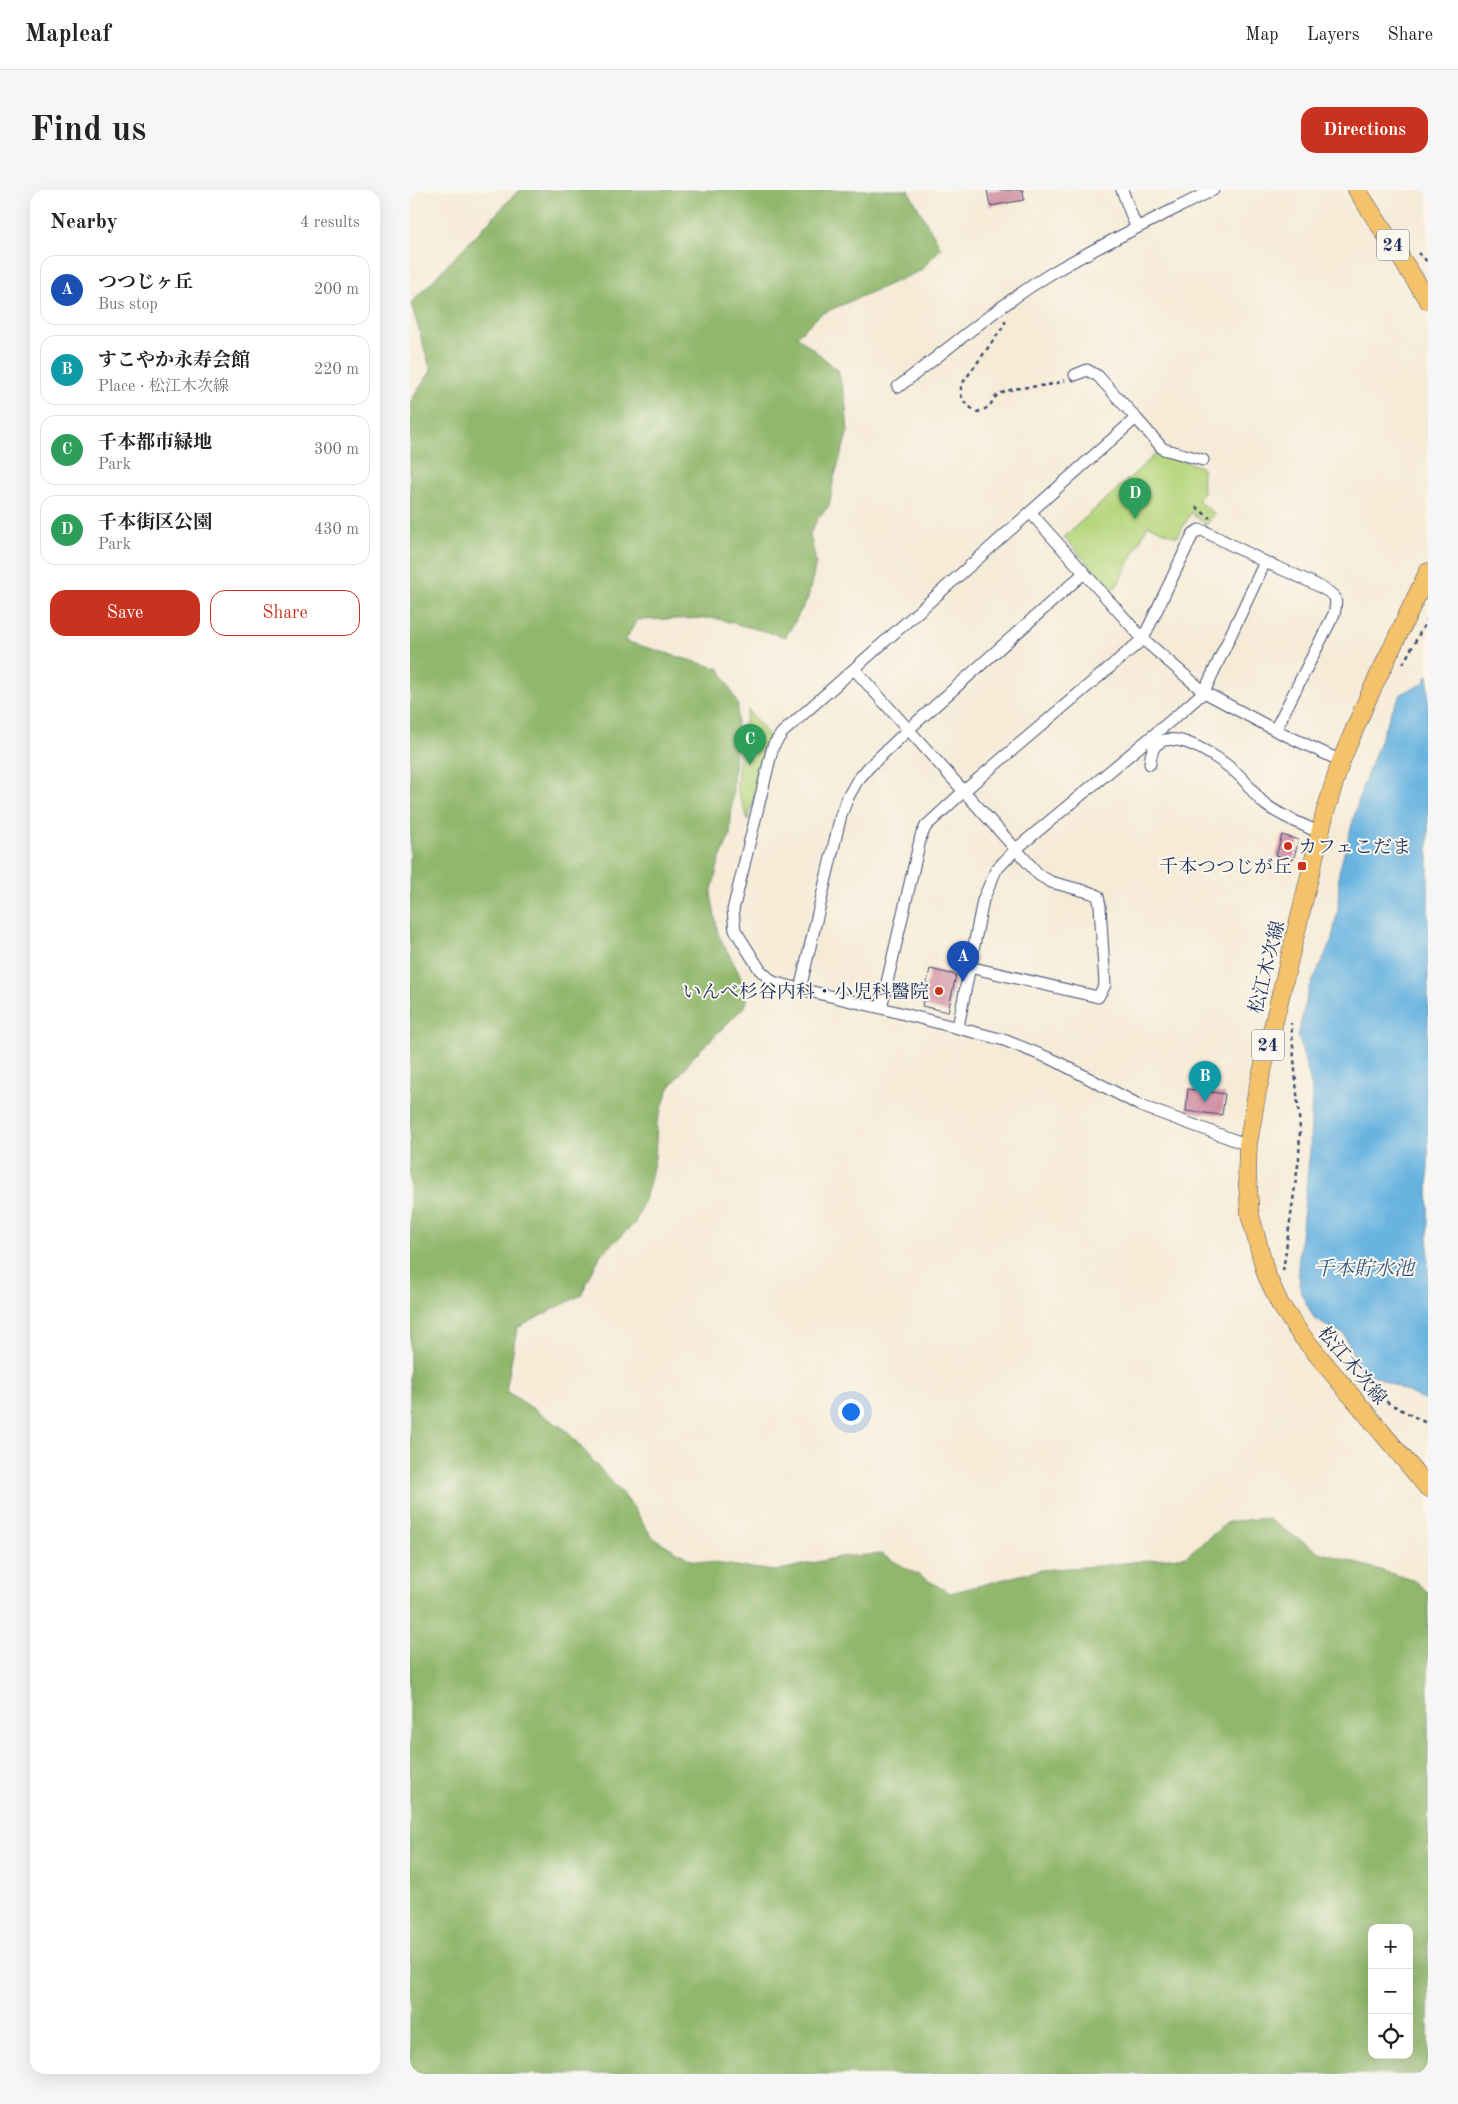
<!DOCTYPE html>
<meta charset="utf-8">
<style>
body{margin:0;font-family:"Old Standard TT","Noto Serif JP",serif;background:#f6f6f6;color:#222}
.controls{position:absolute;right:15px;bottom:15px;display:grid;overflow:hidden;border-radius:10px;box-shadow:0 5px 20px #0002}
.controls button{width:45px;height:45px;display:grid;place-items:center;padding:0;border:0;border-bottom:1px solid #e0e0e0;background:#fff;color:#222;font:25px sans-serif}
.you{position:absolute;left:440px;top:1221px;width:18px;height:18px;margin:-12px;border:4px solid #fff;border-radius:50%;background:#1a73e8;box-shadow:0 0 0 8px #1a73e833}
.badge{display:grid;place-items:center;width:32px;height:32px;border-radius:50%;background:#c8321e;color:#fff;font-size:16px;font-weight:700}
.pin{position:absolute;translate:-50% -41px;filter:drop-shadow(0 1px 2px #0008)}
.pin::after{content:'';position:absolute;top:26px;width:18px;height:15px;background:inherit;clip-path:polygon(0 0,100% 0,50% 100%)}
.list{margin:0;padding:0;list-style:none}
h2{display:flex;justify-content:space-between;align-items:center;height:65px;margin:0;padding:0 20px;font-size:21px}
h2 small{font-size:16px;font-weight:400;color:#767676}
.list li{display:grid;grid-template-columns:32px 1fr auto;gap:15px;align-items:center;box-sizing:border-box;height:70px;margin:0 10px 10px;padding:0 10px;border:1px solid #e0e0e0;border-radius:15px}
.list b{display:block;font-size:19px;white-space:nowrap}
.list p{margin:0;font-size:16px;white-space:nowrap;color:#767676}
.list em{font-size:16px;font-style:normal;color:#767676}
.actions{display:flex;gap:10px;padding:15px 20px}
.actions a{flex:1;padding:11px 0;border:1px solid #c8321e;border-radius:15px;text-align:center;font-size:18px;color:#c8321e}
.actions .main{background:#c8321e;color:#fff}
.icon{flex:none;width:28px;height:28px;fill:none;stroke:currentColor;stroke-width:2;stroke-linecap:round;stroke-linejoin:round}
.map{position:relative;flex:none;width:1018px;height:1884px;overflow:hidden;border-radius:15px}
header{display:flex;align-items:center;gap:30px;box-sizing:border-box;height:70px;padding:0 25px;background:#fff;border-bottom:1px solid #e0e0e0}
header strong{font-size:24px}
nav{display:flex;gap:28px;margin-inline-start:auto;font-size:18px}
.intro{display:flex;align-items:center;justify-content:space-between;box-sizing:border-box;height:120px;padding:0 30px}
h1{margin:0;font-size:35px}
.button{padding:12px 22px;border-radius:15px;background:#c8321e;color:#fff;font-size:18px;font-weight:700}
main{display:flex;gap:30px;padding:0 30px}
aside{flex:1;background:#fff;border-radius:15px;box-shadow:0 5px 20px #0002}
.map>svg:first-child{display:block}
</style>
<header>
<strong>Mapleaf</strong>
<nav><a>Map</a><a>Layers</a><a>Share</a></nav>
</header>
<div class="intro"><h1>Find us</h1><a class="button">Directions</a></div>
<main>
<aside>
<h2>Nearby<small>4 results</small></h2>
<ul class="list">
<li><span class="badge" style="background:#1a4fb4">A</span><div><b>つつじヶ丘</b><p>Bus stop</p></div><em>200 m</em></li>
<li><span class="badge" style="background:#0f9aa8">B</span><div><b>すこやか永寿会館</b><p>Place · 松江木次線</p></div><em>220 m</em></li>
<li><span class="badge" style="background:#2e9e5b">C</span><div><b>千本都市緑地</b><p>Park</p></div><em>300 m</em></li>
<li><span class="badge" style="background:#2e9e5b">D</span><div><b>千本街区公園</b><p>Park</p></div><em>430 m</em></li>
</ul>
<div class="actions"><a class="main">Save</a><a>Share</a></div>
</aside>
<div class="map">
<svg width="1018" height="1884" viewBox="0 0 1018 1884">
<rect width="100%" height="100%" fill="#fbf7ec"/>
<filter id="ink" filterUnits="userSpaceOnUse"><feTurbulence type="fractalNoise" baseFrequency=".02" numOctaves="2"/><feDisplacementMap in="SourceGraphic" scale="10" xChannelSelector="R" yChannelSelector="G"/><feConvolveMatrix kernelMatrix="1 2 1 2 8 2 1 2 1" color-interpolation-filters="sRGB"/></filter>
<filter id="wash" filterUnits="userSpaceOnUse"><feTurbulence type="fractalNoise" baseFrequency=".0096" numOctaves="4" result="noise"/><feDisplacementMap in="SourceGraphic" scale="20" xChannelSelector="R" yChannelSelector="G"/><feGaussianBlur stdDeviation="1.12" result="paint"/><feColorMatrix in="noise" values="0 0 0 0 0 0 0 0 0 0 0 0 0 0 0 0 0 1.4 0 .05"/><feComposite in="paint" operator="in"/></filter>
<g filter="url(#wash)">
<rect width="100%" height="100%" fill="#f6ebd7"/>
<path fill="#b6d67d" stroke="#68826e" d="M747,263L792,277L793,302L788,311L805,324L796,335L781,323L767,347L738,335L707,396L701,399L654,347Z
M338,520L359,546L338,630L327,599L330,551Z"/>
<path fill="#90b76c" stroke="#567365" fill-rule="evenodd" d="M109,0H498L531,58L510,81L411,124L387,146L428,180L435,208L438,241L424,288L419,316L408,328L400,344L406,373L398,408L376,447L304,428L227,430L215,451L310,479L328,515L320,645L309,671L301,704L308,744L338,800L336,815L285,865L259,898L247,932L245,968L238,999L225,1033L191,1064L171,1105L107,1138L96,1201L156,1240L222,1315L242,1347L281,1370L365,1381L430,1367L471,1364L540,1403L630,1380L689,1376L776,1366L818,1332L856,1328L909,1362L1003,1390L1018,1402V1884H0V212L21,181L1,113ZM962,1738H999V1865H962Z"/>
<path fill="#67b3e0" stroke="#41719f" d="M1018,485V1212L949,1178L934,1144L916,1136L904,1128L891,1103L888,1077L900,960L902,898L888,845L899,799L922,750L928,719L929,682L952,598L982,520L992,503L1013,494Z"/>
<g id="blocks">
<path fill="#d192a5" d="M577,0H613L614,10L580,16Z
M872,645L889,650L883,670L866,666Z
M520,779L546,785L538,822L512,816Z
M778,899L815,904L812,925L776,921Z"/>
</g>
</g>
<g filter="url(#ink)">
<use href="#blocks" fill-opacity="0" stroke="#3c4b70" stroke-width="1"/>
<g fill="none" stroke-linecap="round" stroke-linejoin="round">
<defs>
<path id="minor" d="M712,0L726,37
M665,185L677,180L688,186L726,228
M488,197C540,158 591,113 647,80C698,51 751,26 803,0
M620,322L733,449L794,502L865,540L931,571
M855,372C868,378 920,398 925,408C927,414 925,419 924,424L865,540
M445,480L629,685L641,692L682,703L688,706L690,716L695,795L688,807L559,777
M740,574C742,523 806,565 824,581C837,590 843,605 856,615C872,627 892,634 910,643
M390,799L363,792L350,780L325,740L323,720L363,556L372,543L726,228L753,259L793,270
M471,818L390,799L431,625L438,607L447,591L459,577L499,539L674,383
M548,837L573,710L586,680L606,659L770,523L794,502L855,372L794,341L789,340L783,344L733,449L554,601L516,636L511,646L471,818L594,850L646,871L731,916L838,955"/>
<path id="primary" d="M947,0L1018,110
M1018,382L957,510L931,571L915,623L847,902L838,955L837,983L840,1025L847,1050L856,1084L870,1114L891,1145L1018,1298"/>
</defs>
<use href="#minor" stroke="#3c4b70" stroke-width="13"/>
<use href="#primary" stroke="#3c4b70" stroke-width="19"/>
<path stroke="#3c4b70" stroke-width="2.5" stroke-dasharray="4 4" stroke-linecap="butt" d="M1008,63L1018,72
M595,130V134L552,194C548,209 555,214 567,222C586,217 579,209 590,204C612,193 634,200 655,190
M786,317L800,328
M993,474L1018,428
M873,1081L889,968L890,939L881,833
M962,1204L1018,1234"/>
<use href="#minor" stroke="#fff" stroke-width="11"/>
<use href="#primary" stroke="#f4c26a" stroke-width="18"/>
</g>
</g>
<g fill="#c8321e" stroke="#fbf7ec" stroke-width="2">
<circle cx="878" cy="656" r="5"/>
<rect x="887" y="671" width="10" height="10" rx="2.5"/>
<circle cx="529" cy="801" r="5"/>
</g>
<g text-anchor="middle" stroke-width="4" stroke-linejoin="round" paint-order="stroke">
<g fill="#fbf7ec" stroke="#5e6b89" stroke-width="1">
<rect x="967" y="39.5" width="32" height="31" rx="4"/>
<rect x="842" y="839.5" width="32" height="31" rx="4"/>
</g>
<g font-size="18" font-weight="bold" fill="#1b2f5e">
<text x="983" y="61">24</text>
<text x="858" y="861">24</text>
</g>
<g font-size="19" fill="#1b2f5e" stroke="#fbf7ec" text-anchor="end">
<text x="888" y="663" text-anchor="start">カフェこだま</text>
<text x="882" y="683">千本つつじが丘</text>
<text x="519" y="808">いんべ杉谷内科・小児科醫院</text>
</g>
<g font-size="19" fill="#1b2f5e" stroke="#fbf7ec">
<text transform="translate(856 777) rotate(-76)" y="7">松江木次線</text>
<text transform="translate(943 1175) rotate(50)" y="7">松江木次線</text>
</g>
<g font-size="20" font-style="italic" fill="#325785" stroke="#fbf7ec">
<text x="954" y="1085">千本貯水池</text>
</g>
</g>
</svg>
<div class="controls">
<button>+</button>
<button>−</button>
<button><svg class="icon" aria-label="locate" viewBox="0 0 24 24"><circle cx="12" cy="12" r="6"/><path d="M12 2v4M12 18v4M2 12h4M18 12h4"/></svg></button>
</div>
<div class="you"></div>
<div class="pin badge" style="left:553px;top:792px;background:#1a4fb4">A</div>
<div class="pin badge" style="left:795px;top:912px;background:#0f9aa8">B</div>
<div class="pin badge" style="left:340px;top:575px;background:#2e9e5b">C</div>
<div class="pin badge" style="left:725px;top:329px;background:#2e9e5b">D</div>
</div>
</main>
